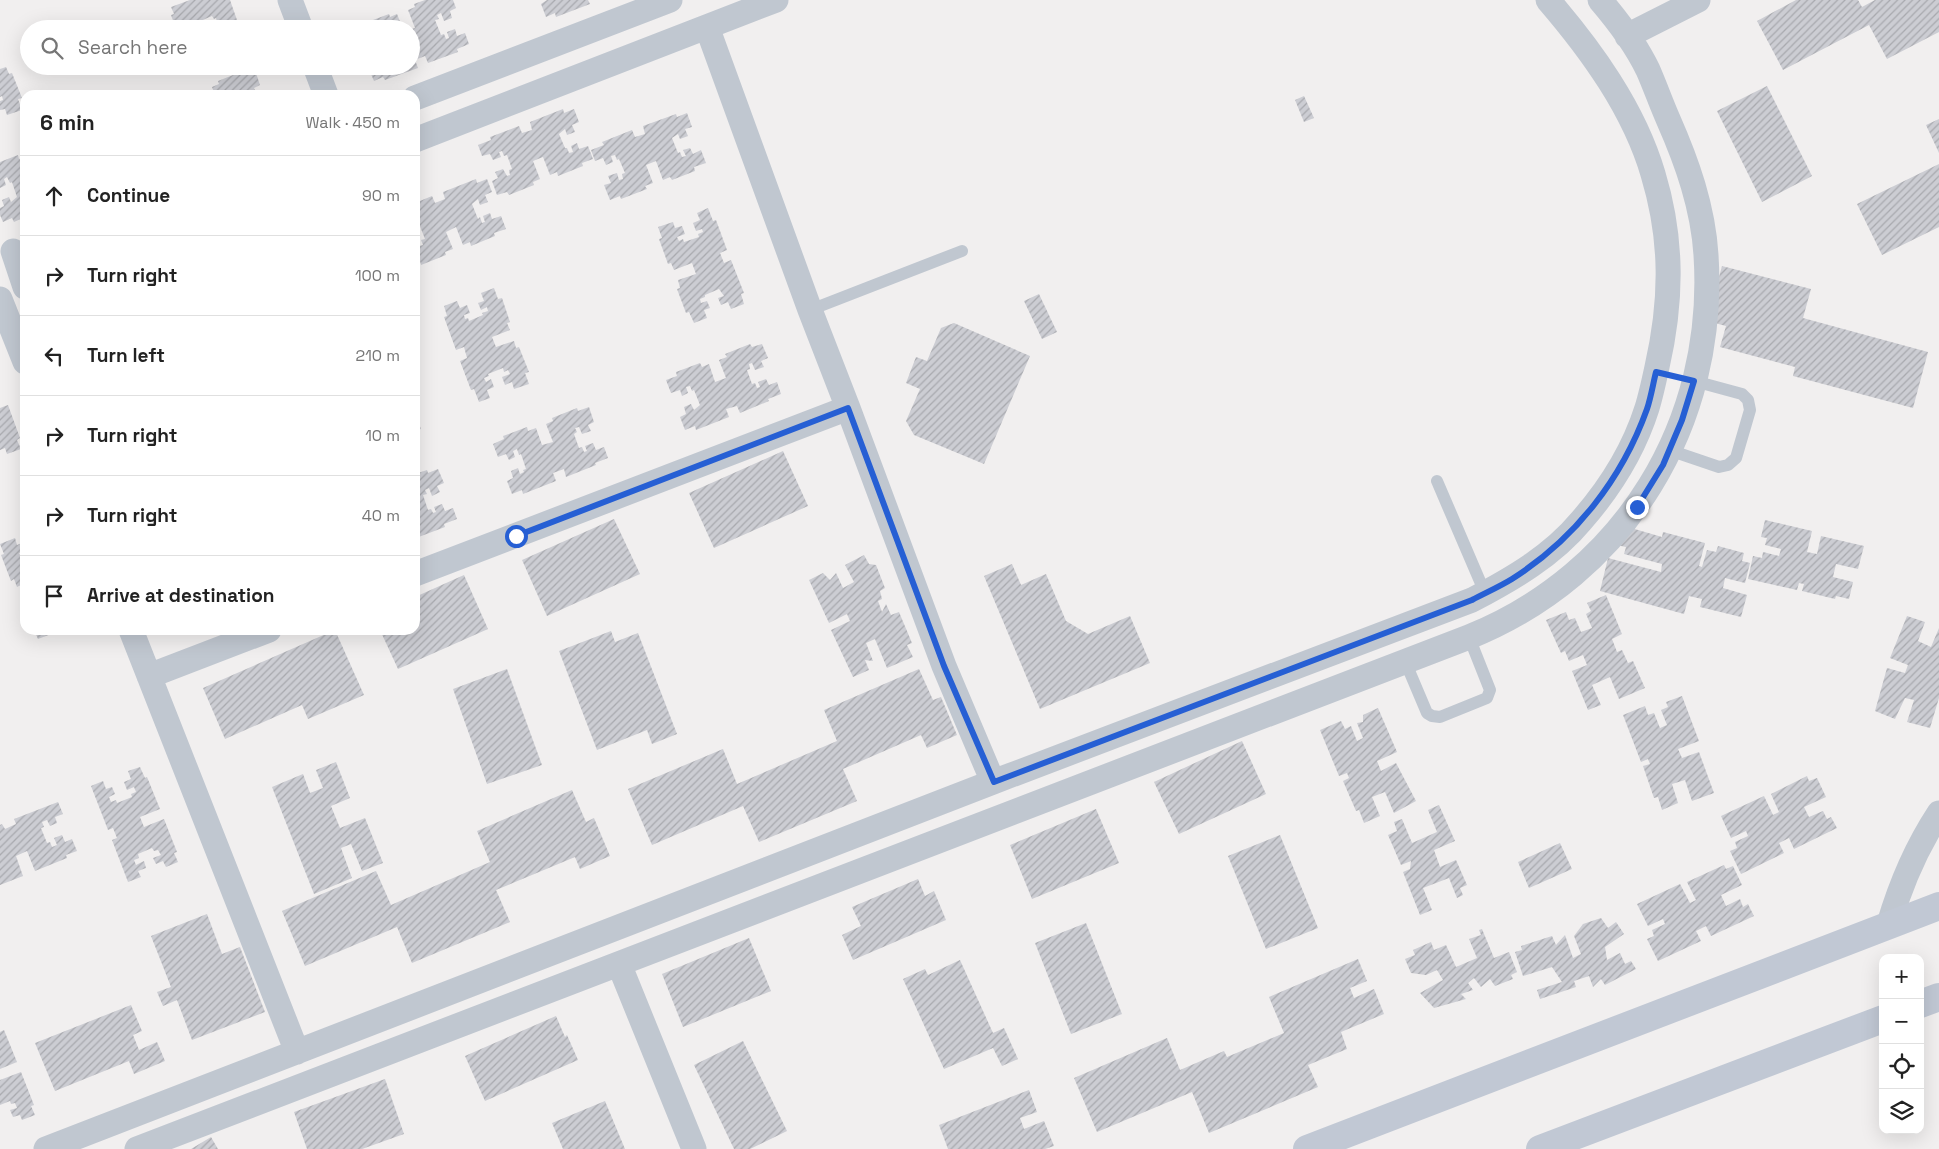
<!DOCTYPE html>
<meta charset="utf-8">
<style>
body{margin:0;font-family:"Space Grotesk",sans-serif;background:#f6f6f6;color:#222}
.controls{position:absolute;right:15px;bottom:15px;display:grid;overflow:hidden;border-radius:10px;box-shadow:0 5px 20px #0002}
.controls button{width:45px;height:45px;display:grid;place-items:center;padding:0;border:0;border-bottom:1px solid #e0e0e0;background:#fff;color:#222;font:25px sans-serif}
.stop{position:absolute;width:15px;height:15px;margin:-11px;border:4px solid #265fd4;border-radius:50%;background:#fff}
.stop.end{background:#265fd4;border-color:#fff;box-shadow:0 1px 5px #0008}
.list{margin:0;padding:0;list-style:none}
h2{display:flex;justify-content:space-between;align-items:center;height:65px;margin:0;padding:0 20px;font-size:21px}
h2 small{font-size:16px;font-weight:400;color:#767676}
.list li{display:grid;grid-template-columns:32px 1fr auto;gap:15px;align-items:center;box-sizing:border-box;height:80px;padding:0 20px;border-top:1px solid #e0e0e0}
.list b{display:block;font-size:19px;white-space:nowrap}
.list em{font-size:16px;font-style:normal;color:#767676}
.icon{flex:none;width:28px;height:28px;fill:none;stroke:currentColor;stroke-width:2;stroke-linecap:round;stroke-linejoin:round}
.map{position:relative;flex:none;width:1939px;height:1149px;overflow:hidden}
.search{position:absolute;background:#fff;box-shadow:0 5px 20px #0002;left:20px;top:20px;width:400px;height:55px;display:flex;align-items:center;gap:12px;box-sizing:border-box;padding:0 18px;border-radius:28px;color:#767676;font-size:19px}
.panel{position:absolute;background:#fff;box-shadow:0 5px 20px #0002;left:20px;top:90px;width:400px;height:545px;border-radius:15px}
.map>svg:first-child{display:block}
</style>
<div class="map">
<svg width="1939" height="1149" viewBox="0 0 1939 1149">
<defs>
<pattern id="building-hatch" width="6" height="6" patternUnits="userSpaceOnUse" patternTransform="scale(1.25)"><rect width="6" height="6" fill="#cccdd3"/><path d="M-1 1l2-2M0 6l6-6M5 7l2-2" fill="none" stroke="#a8a9ae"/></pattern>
</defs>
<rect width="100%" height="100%" fill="#f1efef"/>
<path fill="url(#building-hatch)" d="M190,0H230L237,20L234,21L237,29H214L212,24L217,22L216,18L214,19L212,16L198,22L199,24L193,26L194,29H176L171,15L174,14L171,7Z
M425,0H453L456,8L450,11L452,18L444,21L441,13L437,15L439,19L435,20L441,35L444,34L446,39L449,38L447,32L455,29L457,36L465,33L469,44L457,49L458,52L428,63L425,56L415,60L418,68L385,80L383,77L374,81L368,67L411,66V29L415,28L408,10L415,7L414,4Z
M547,0H588L590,4L556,17L555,13L546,17L541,4Z
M1796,0H1858L1862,7L1875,0H1939V32L1887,59L1869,25L1783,70L1757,21Z
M389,14L390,17L397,14L403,29H360L366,26L365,23Z
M6,67L9,74L12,73L22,98L18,99L22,110L7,115L5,109L0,110V101L3,100L2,96L0,97V69Z
M255,70L260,85L254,88L257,94L247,95L245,90L242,91L243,95H215L212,87L219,84L218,81L243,71L245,74Z
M1767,86L1812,176L1762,202L1717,111Z
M193,90L194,94L202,91L203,95H181Z
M1304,96L1314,118L1304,122L1295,100Z
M563,109L564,113L574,109L579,122L572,125L575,132L567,135L565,129L559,134L565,148H567L569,153L573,152L571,146L577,143L579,149L588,146L593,159L582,163L583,166L558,176L557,172L550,175L543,157L533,161L540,179L533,182L534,185L509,195L507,192L497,195L492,181L498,178L495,172L503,169L507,176L510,175L509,170L512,169L507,155L504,156L502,151L499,152L501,157L493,160L490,154L482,156L478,145L491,140L490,137L519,126L522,133L532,130L530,122Z
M687,113L692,127L685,129L688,136L680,139L678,134L672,138L678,153L680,152L682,157L686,156L683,150L690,148L693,154L701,150L706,163L694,167L695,171L672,180L670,177L663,180L656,161L646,165L653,183L645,186L647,189L621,199L620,196L610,200L604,185L611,183L608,176L617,173L619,180L623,179L622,174L625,173L619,159L617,160L615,155L611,156L613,162L606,165L603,158L595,161L591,150L604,145L602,142L632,130L635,137L645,134L643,126L676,114L677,117Z
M1939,119V153L1926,125Z
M18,155L19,159L25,156V217L14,222L12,218L3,222L0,215V208L4,206L2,200L9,197L11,202L17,197L12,182L10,183L7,177L4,179L6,185L0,188V162Z
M1939,164V227L1882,255L1857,204Z
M476,179L477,183L487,179L492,192L485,195L488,202L480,205L478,199L472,204L478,219L480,217L482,223L485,222L483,216L490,213L492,219L501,216L506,229L494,233L495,236L471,246L470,242L463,245L456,227L446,232L453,249L445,252L446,255L421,265L420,261L415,263V239L416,238L419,246L423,245L421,240L425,239L419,224L416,225L415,222V203L432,196L435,203L445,199L443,192Z
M708,208L713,221L716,220L727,250L720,253L724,263L731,260L744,293L741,294L744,304L731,309L728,302L721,305L718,298L724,296L719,289L705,295V297L700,299L701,303L707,301L710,308L704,310L707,318L694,323L689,312L686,313L677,289L680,288L678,280L696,274L692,263L674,270L671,263L668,264L659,239L662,238L658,227L673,222L675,228L682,226L685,234L677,237L679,241L683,239L684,242L699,237L698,234L703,232L702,229L696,231L693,223L700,220L697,213Z
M1722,266L1811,289L1803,318L1928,352L1913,408L1793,376L1795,367L1720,347L1726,326L1707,321Z
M494,288L498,299L502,298L510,322L507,323L510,330L492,337L496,347L514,341L516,348L519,347L529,372L525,373L529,384L514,389L512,382L505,385L502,377L510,374L508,370L504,372L503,368L488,374L489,376L484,378L486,382L491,379L494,387L487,390L490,398L479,402L474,389L471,390L460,361L467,358L464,347L456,350L444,317L447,316L444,306L457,301L460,308L467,305L470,313L464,315L465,319L468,318L469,321L483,315L482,313L488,311L487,307L481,310L478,303L484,301L481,293Z
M1039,294L1057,332L1042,339L1024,301Z
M954,323L1030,356L984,464L914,435L906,421L920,389L906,383L916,357L927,361L941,328Z
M750,344L752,347L762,344L768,358L761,361L764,367L755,370L752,363L749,364L750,369L747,370L752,384L755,383L757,388L760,387L758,382L766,379L769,385L777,382L781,394L768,399L769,401L740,413L737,406L726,409L729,417L696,430L695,426L685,430L680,417L686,414L684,407L691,404L694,410L700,405L694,390L692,391L690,386L686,387L688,393L682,396L680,390L671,393L666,380L677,376L676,372L700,363L702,367L709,364L715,382L726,378L719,360L727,357L725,354Z
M8,405L20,438L17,440L21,449L7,454L5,448L0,450V408Z
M415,405L420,418L417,419L421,429L415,431Z
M589,407L594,422L588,425L591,431L582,434L579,427L575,428L577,432L574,434L579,448L582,447L584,452L587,451L585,446L593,443L596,450L604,447L608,458L595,463L596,465L566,477L564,469L553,473L556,481L523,494L522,490L512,494L507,481L513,478L511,471L518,468L520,474L524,472L523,470L526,469L521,454L519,455L517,449L513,451L515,457L509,460L506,454L498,457L493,444L504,439L503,436L527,427L528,431L536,428L542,445L553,442L546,424L553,421L552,418L577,408L578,411Z
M783,451L808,506L714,548L689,493Z
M438,469L444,483L437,486L440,492L432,496L429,488L425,490L427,494L423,495L428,510L431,509L433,513L436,512L434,507L442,504L445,511L453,508L457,519L444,524L445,527L416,538L415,474L427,470L428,473Z
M614,519L640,574L547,616L522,560Z
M1765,520L1812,531L1807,552L1817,554L1821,536L1864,546L1858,569L1836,564L1833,577L1853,582L1849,599L1836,596L1835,599L1802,591L1804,584L1799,583L1797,590L1748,579L1753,556L1762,558L1763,552L1779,556L1781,549L1765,545L1767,538L1761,537Z
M1621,525L1662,537L1663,532L1705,543L1699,566L1702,567L1707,550L1716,552L1718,546L1744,553L1742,561L1750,563L1745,583L1725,578L1723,588L1747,595L1741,617L1700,607L1702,599L1689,596L1684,614L1600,591L1608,558L1661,572L1662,564L1624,554L1626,547L1616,545Z
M15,538L17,545L24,542L25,544V551L19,553L21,557L25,556V583L17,587L14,579L11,581L1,555L4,554L0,544Z
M864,555L869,564L876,565L885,588L880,591L882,599L878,601L882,612L886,604L891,615L899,612L912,643L907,645L913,657L887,668L875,639L866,643L873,661L865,660L869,670L853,677L831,630L850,621L847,614L829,623L809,580L823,573L830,580L836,573L843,588L854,582L845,565Z
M1012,564L1021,585L1046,574L1066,621L1088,634L1130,616L1150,663L1040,709L984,576Z
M464,575L488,629L398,669L380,630H415V597Z
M25,595V616L21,605L24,604L21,597Z
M1606,595L1622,634L1612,639L1617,652L1622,650L1628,663L1633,661L1645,688L1619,699L1610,677L1592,685L1601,705L1588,710L1572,671L1587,665L1583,655L1569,661L1565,651L1561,653L1546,620L1566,612L1569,620L1575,618L1581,632L1592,628L1586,614L1591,611L1587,603Z
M1907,616L1925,622L1918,641L1931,647L1939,628V698L1930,728L1907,722L1914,700L1905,698L1895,719L1875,711L1887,668L1905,673L1908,665L1890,658Z
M34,630H49L51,634L38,639Z
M335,630L364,695L308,719L302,705L225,739L203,688Z
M611,631L615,642L638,633L677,734L652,744L647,730L597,750L559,651Z
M507,669L542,765L487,784L453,689Z
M919,669L933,700L941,697L957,735L927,748L921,735L843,769L857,801L759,842L743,806L652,845L628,789L723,749L737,784L837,741L824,710Z
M1682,696L1699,741L1678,749L1682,758L1699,752L1714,793L1692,801L1685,780L1672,784L1678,803L1662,810L1658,797L1654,798L1643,766L1650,764L1648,759L1641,762L1623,715L1645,706L1648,715L1654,713L1660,728L1667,725L1661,710L1668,707L1666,702Z
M1378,708L1397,752L1377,761L1381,771L1396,763L1416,801L1394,813L1385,792L1372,797L1380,816L1364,823L1359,810L1356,811L1343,781L1349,778L1347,773L1339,776L1320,730L1341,721L1345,729L1351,726L1357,741L1363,738L1357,723L1363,722V715Z
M1242,741L1266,794L1179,834L1154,782Z
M336,762L350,798L331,806L340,828L365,818L383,863L362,871L351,844L341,848L352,878L314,894L272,787L303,774L310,793L323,788L316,770Z
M140,767L145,778L147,777L160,809L140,817L144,827L164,819L177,852L174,853L178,862L166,867L163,861L156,864L153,858L161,855L158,850L154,851L152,848L138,854L139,858L134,860L136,865L144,861L146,868L138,871L141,877L128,882L112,840L117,838L113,828L108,830L91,786L103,781L106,789L112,787L115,794L109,797L111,802L116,800L117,803L132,797L131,794L136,792L134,787L127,790L124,782L131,779L128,771Z
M1807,776L1809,781L1817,778L1826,797L1804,807L1809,817L1823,811L1827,819L1831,817L1837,828L1794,849L1789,838L1779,843L1784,853L1741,874L1730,851L1737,848L1735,842L1748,836L1746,831L1731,838L1721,816L1764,796L1773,815L1779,812L1771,794Z
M572,790L586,822L594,818L610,856L580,869L575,857L496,890L510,922L412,963L397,927L305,966L282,911L376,871L391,905L490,862L477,831Z
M58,802L63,814L55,817L57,823L50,826L47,820L42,822L44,827L41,828L47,843L50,842L52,847L57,845L54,838L62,835L65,842L72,839L77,851L66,855L67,858L35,871L27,851L16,856L23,876L0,885V825L2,824L5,829L16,824L14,819Z
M1439,805L1455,841L1434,850L1440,867L1456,860L1467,885L1460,888L1463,895L1457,898L1449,878L1423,888L1432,910L1420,915L1403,872L1410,869L1411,861L1401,865L1388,835L1397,831L1394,822L1402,819L1412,843L1437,832L1428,810Z
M1096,809L1119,863L1032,899L1010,845Z
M1280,835L1318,928L1266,949L1228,856Z
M1560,843L1572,869L1529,888L1518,862Z
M1724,865L1726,869L1733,866L1742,885L1721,895L1726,906L1740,899L1743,907L1748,904L1754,916L1711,936L1706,926L1696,931L1701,941L1658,961L1647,939L1654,936L1652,930L1665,924L1663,919L1648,926L1637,904L1680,884L1690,903L1696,900L1687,882Z
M918,879L925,896L934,891L946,920L853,960L842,935L861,926L852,907Z
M207,914L222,954L240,947L265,1012L192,1040L177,1000L163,1006L157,992L171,987L151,936Z
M1601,918L1608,928L1616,922L1624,934L1605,947L1607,960L1620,953L1625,964L1631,961L1636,969L1605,985L1601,979L1593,987L1589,976L1574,981L1576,987L1540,999L1537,990L1562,982L1552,967L1523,976L1515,952L1522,950L1521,946L1552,936L1556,945L1565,935L1573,958L1581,954L1574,936L1583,924Z
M1086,923L1122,1014L1071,1034L1035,943Z
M1482,929L1494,958L1509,952L1517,972L1511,975L1513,979L1495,986L1490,979L1481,987L1474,978L1468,983L1473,990L1461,994L1466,999L1434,1008L1420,993L1443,980L1437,970L1426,975L1411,973L1405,959L1415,955L1413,950L1431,942L1434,950L1446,945L1456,967L1477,958L1469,939L1481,935L1479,930Z
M749,938L771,991L683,1027L662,974Z
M1358,959L1367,981L1350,988L1354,998L1374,989L1384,1014L1341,1032L1347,1049L1308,1065L1318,1087L1209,1133L1192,1092L1097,1132L1074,1078L1167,1038L1180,1070L1224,1051L1227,1057L1284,1033L1269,997Z
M960,960L993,1033L1004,1028L1018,1059L1002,1066L993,1048L944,1069L903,979L925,969L928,975Z
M131,1005L142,1031L133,1035L139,1050L157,1042L165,1061L134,1074L129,1061L55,1091L35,1043Z
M556,1016L565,1037L567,1035L578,1060L485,1101L465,1056Z
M4,1030L17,1062L0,1069V1032Z
M743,1041L787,1131L750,1149H734L694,1065Z
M21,1072L34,1105L31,1106L35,1115L22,1120L20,1115L13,1117L10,1110L17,1108L15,1103L11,1104L10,1101L0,1105V1080Z
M385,1079L404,1134L362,1149H307L294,1112Z
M1029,1090L1037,1112L1020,1118L1024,1129L1044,1121L1054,1146L1045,1149H948L939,1125Z
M605,1101L625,1149H563L552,1123Z
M211,1137L218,1149H191Z"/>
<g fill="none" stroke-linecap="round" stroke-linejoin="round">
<path stroke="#c0c7d0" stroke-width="12" d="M810,310L962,251
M1669,450L1719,467L1728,465L1736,458L1750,410L1748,400L1742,394L1694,381
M1437,481L1485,593
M1405,661L1427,713L1432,716L1440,717L1487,698L1490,690L1469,637"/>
<path stroke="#c0c7d0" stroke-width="25" d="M290,0L301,29
M707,27L810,310L848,408L944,666L993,782
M1627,36L1698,0
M315,66L326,95
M415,98L670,0
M415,140L776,0
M13,251L25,287
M0,299L25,362
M415,574L848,408
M131,630L297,1052
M149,676L269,630
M1889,924C1901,883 1916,848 1939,813
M619,964L694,1149
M46,1149L993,782L1472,600C1512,579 1552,556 1581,521C1610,488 1634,449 1647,408C1651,395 1654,381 1657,367C1672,301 1673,240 1653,174C1634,109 1591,50 1548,0
M137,1149L1469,637C1625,574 1717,423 1706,255C1703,207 1687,162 1668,119C1661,103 1655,86 1648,70C1636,45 1618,21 1600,0"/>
<path stroke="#c1c8d4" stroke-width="28" d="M1920,1004L1939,997
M1307,1149L1939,906
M1540,1149L1883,1019"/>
</g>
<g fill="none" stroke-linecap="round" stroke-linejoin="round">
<path stroke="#265fd4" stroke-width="6" d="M516,536L848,408L944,666L994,782L1472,600C1485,593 1499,587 1512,579C1575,539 1622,479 1647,409C1651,397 1653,384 1656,372L1694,381L1682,420L1663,465L1637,507"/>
</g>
</svg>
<div class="controls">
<button>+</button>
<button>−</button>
<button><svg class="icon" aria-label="locate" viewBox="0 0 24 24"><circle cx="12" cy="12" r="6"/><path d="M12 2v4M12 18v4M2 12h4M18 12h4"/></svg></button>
<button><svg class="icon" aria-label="layers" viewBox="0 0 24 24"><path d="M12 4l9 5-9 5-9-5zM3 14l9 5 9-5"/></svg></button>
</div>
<div class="stop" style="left:516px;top:536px"></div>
<div class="stop end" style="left:1637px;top:507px"></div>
<div class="search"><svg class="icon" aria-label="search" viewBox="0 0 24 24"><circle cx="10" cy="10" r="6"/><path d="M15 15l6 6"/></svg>Search here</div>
<section class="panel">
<h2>6 min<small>Walk · 450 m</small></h2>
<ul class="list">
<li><svg class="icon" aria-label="ahead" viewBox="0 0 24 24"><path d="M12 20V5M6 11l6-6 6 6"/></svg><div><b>Continue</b></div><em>90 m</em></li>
<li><svg class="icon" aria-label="right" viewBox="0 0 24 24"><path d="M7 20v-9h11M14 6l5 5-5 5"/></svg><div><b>Turn right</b></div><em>100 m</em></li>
<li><svg class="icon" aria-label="left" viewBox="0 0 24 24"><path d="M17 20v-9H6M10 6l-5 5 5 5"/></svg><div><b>Turn left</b></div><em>210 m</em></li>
<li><svg class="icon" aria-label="right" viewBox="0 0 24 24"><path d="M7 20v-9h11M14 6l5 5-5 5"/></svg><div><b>Turn right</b></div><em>10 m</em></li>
<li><svg class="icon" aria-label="right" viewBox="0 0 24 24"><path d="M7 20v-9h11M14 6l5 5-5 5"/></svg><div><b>Turn right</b></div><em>40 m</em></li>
<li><svg class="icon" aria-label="arrive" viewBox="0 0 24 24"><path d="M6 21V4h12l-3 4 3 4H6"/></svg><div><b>Arrive at destination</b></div></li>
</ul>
</section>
</div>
